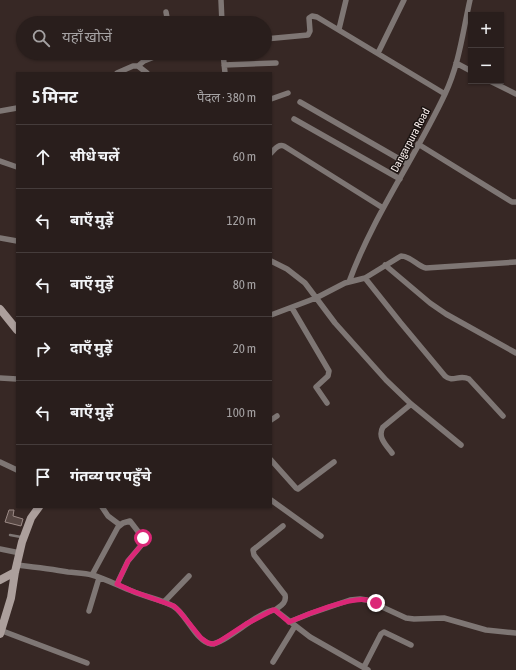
<!DOCTYPE html>
<html lang="hi">
<meta charset="utf-8">
<style>
body{margin:0;font-family:"Asap Condensed","Noto Sans Devanagari",sans-serif;background:#312725;color:#f1f3f6}
.controls{position:absolute;right:12px;top:12px;display:grid;overflow:hidden;border-radius:0px;box-shadow:0 1px 3px #0004}
.controls button{width:36px;height:36px;display:grid;place-items:center;padding:0;border:0;border-bottom:1px solid #453c3b;background:#291e1c;color:#f1f3f6;font:20px sans-serif}
.stop{position:absolute;width:12px;height:12px;margin:-9px;border:3px solid #db2777;border-radius:50%;background:#fff}
.stop.end{background:#db2777;border-color:#fff;box-shadow:0 1px 4px #0008}
.list{margin:0;padding:0;list-style:none}
h2{display:flex;justify-content:space-between;align-items:center;height:52px;margin:0;padding:0 16px;font-size:17px}
h2 small{font-size:13px;font-weight:400;color:#a5a2a3}
.list li{display:grid;grid-template-columns:26px 1fr auto;gap:12px;align-items:center;box-sizing:border-box;height:64px;padding:0 16px;border-top:1px solid #453c3b}
.list b{display:block;font-size:15px;white-space:nowrap}
.list em{font-size:13px;font-style:normal;color:#a5a2a3}
.icon{flex:none;width:22px;height:22px;fill:none;stroke:currentColor;stroke-width:2;stroke-linecap:round;stroke-linejoin:round}
.map{position:relative;flex:none;width:516px;height:670px;overflow:hidden}
.search{position:absolute;background:#291e1c;box-shadow:0 1px 3px #0004;left:16px;top:16px;width:256px;height:44px;display:flex;align-items:center;gap:10px;box-sizing:border-box;padding:0 14px;border-radius:22px;color:#a5a2a3;font-size:15px}
.panel{position:absolute;background:#291e1c;box-shadow:0 1px 3px #0004;left:16px;top:72px;width:256px;height:436px;border-radius:0px}
.map>svg:first-child{display:block}
</style>
<div class="map">
<svg width="516" height="670" viewBox="0 0 516 670">
<rect width="100%" height="100%" fill="#372825"/>
<path fill="#564642" stroke="#9c8a86" d="M9,510H14L13,516L23,519L21,526L5,522Z"/>
<g fill="none" stroke-linecap="round" stroke-linejoin="round">
<path stroke="#7e7674" stroke-width="2.5" d="M10,535L21,537"/>
<path stroke="#7e7674" stroke-width="5.5" d="M221,0L222,23
M166,12L168,23
M339,29L346,0
M265,39L308,35L310,31L309,18L312,16L317,17L445,94
M223,53L225,73
M378,53L404,0
M456,63L471,71
M224,65L276,63
M138,66L144,61L164,53
M117,73L133,66H138L147,73
M490,81L516,94
M271,99L288,93
M300,102L408,164
M0,111L17,108
M294,119L400,179
M418,144L512,202H516
M271,153C275,149 278,144 284,146L383,208
M0,161L17,167
M0,238L17,241
M271,261L287,269L305,283L335,323L386,380L411,404L461,445
M385,265L430,303L446,314L516,353
M365,278L400,322L445,376C453,383 459,374 469,379L503,416
M349,282C373,216 415,158 445,94C459,65 463,31 470,0
M292,308L329,371L328,376L316,387L327,403
M271,315L316,298L345,283L365,278L401,256C411,256 417,266 426,268L516,262
M0,378L17,379
M271,420L277,416
M392,453C386,445 377,437 383,427L411,404
M271,460L296,488L298,489L334,462
M0,462L17,470
M271,500L321,536
M102,507L108,516L120,525
M0,549L20,553
M17,565C34,567 51,569 68,572C76,573 85,573 92,575C106,579 119,586 132,591C145,597 160,599 173,606C186,613 196,642 211,644C224,645 258,611 275,610L310,637L368,670
M92,575L118,527L123,523L130,521L143,538L144,542L128,561L117,584
M164,602L189,576
M275,610C280,606 287,603 285,595L254,555L253,550L283,526
M89,611L99,578
M289,622L309,614L350,600L360,599L367,600L406,618L414,619L444,618L486,630L516,633
M0,630L87,663
M273,662L295,626
M364,667L381,634L384,632L411,645"/>
<path stroke="#ac9f9c" stroke-width="8" d="M0,309L17,330
M0,580L15,572
M0,634L11,598L15,572L22,542L31,518L39,507"/>
</g>
<g fill="none" stroke-linecap="round" stroke-linejoin="round">
<path stroke="#db2777" stroke-width="5" d="M143,538L144,542L128,561L117,584L132,591L174,606L180,612L201,638L208,643L214,644L220,641L246,624L273,610H275L289,622C305,615 352,596 367,600C370,600 373,602 376,603"/>
</g>
<g text-anchor="middle" stroke-width="3" stroke-linejoin="round" paint-order="stroke">
<g font-size="11" fill="#fbf0ee" stroke="#1a1311">
<text transform="translate(410 140) rotate(-62)" y="4">Dangarpura Road</text>
</g>
</g>
</svg>
<div class="controls">
<button>+</button>
<button>−</button>
</div>
<div class="stop" style="left:143px;top:538px"></div>
<div class="stop end" style="left:376px;top:603px"></div>
<div class="search"><svg class="icon" aria-label="search" viewBox="0 0 24 24"><circle cx="10" cy="10" r="6"/><path d="M15 15l6 6"/></svg>यहाँ खोजें</div>
<section class="panel">
<h2>5 मिनट<small>पैदल · 380 m</small></h2>
<ul class="list">
<li><svg class="icon" aria-label="ahead" viewBox="0 0 24 24"><path d="M12 20V5M6 11l6-6 6 6"/></svg><div><b>सीधे चलें</b></div><em>60 m</em></li>
<li><svg class="icon" aria-label="left" viewBox="0 0 24 24"><path d="M17 20v-9H6M10 6l-5 5 5 5"/></svg><div><b>बाएँ मुड़ें</b></div><em>120 m</em></li>
<li><svg class="icon" aria-label="left" viewBox="0 0 24 24"><path d="M17 20v-9H6M10 6l-5 5 5 5"/></svg><div><b>बाएँ मुड़ें</b></div><em>80 m</em></li>
<li><svg class="icon" aria-label="right" viewBox="0 0 24 24"><path d="M7 20v-9h11M14 6l5 5-5 5"/></svg><div><b>दाएँ मुड़ें</b></div><em>20 m</em></li>
<li><svg class="icon" aria-label="left" viewBox="0 0 24 24"><path d="M17 20v-9H6M10 6l-5 5 5 5"/></svg><div><b>बाएँ मुड़ें</b></div><em>100 m</em></li>
<li><svg class="icon" aria-label="arrive" viewBox="0 0 24 24"><path d="M6 21V4h12l-3 4 3 4H6"/></svg><div><b>गंतव्य पर पहुँचे</b></div></li>
</ul>
</section>
</div>
